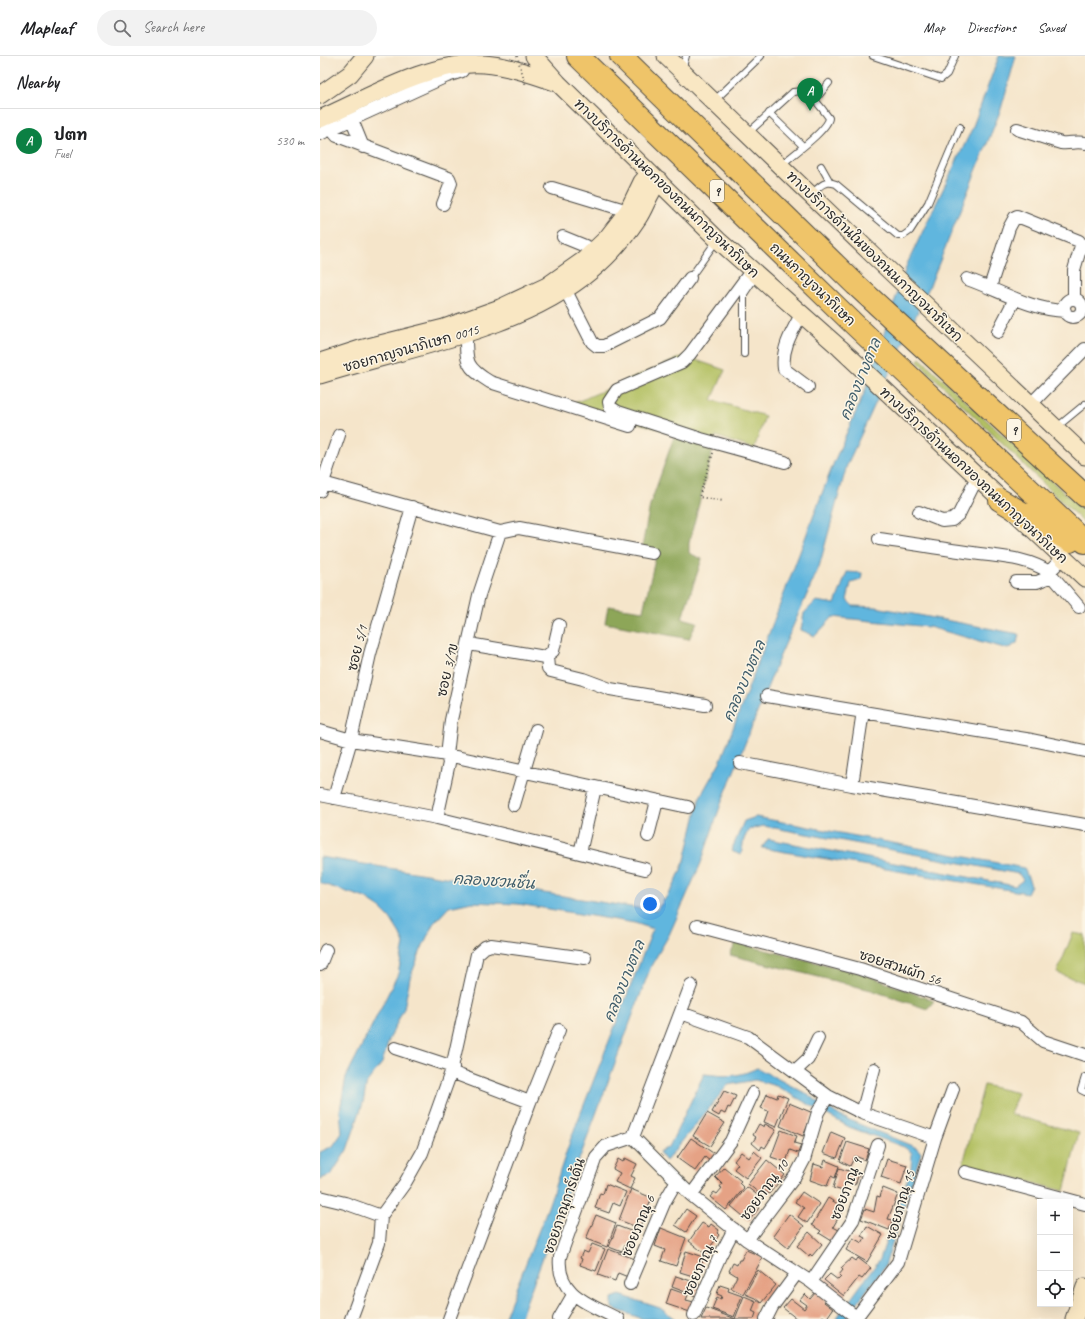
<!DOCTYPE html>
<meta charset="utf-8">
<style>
body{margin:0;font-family:Caveat,"Playpen Sans Thai",sans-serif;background:#f2f2f2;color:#202124}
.controls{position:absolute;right:12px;bottom:12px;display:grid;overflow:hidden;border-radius:0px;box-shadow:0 4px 16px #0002}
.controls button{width:36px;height:36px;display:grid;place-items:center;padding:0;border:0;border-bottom:1px solid #e0e0e0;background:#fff;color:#202124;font:20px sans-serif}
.you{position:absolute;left:330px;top:848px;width:14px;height:14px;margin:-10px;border:3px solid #fff;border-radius:50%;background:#1a73e8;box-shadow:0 0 0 6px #1a73e833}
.badge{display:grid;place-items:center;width:26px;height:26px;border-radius:50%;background:#0b8043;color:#fff;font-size:13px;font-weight:700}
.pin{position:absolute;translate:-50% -33px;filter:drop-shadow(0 1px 2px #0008)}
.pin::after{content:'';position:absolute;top:21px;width:14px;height:12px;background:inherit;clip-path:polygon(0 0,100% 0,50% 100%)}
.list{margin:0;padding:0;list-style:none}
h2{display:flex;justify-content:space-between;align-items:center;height:52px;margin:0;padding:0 16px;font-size:17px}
h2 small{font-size:13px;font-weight:400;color:#757577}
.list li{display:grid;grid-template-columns:26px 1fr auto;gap:12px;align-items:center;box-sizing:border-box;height:64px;padding:0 16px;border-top:1px solid #e0e0e0}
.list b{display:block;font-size:15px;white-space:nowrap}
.list p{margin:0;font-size:13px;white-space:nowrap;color:#757577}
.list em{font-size:13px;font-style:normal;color:#757577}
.icon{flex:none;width:22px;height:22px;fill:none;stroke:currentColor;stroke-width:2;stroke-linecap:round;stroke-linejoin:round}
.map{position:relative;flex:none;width:765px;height:1263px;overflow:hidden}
header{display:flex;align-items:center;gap:24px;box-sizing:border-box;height:56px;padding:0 20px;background:#fff;border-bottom:1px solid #e0e0e0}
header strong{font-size:19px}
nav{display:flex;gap:22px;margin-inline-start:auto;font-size:14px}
.search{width:280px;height:36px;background:#f2f2f2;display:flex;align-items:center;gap:10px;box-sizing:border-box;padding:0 14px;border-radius:22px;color:#757577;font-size:15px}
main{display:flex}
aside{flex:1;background:#fff}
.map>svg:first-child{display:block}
</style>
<header>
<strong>Mapleaf</strong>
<div class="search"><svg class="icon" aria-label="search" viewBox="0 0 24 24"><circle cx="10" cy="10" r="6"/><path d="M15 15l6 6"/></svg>Search here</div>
<nav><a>Map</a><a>Directions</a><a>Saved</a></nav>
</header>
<main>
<aside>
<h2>Nearby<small></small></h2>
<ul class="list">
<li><span class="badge">A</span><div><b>ปตท</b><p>Fuel</p></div><em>530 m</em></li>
</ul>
</aside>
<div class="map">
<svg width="765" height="1263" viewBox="0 0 765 1263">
<rect width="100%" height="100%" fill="#fcf5e5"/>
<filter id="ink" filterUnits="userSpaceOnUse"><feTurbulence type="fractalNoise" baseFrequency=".025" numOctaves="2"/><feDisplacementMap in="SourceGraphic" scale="8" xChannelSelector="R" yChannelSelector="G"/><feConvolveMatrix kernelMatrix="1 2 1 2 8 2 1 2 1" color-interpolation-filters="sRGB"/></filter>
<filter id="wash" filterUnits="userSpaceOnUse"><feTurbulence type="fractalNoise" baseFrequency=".012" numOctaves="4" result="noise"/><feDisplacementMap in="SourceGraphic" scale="16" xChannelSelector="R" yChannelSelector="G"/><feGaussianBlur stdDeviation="0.9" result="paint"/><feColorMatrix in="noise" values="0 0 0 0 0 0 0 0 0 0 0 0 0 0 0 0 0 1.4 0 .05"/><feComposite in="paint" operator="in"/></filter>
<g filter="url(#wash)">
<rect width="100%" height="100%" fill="#f5e5ca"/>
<path fill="#b2c062" stroke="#6e7646" d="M364,300L405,314L392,344L445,360L434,393L396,380L394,389L252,348Z
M600,302L765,456V468L597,305Z
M753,877L765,879V927L737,917Z
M664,1029L698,1037L690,1058L759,1077L744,1135L643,1108Z"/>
<path fill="#8da658" stroke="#5c6842" d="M355,378L394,389L369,487V497L382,503L362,562L377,566L369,583L285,567L288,550L323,555L337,495L322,491L330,449Z
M416,887L541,917L614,945L607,953L551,934L410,899Z"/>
<path fill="#61b6de" stroke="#467084" d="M679,0H696L681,53L611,227L527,409L499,511L459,602L401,748L381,807L349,879L331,910L200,1263H184L228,1151L251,1082L333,873L315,867L198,848L152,846L129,851L113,868L101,894L90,922L84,952L69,984L62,1007L47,1026L43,1047L27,1094L11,1119L0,1123V1096L13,1090L22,1077L20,1054L26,1021L78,918L84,888L80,878L70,862L60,852L45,842L0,827V801L336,855L353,832L365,804L380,741L401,704L514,406L545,335L587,208L652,73Z
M527,516L542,517L541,524L531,527L527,544L533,550L556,551L699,578L697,587L688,593L609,571L513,561L495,580L481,574L484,557L496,545L515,548Z
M436,761L704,812L711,829L707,837L442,792L448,783L695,830L703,824L699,818L444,770L429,773L424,783L421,799L411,795L424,765Z
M437,1012L485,1037L520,1060L597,1092L601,1097L565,1210L525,1263H516L560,1203L591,1112L592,1097L584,1091L529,1071L456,1030L435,1024L408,1029L346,1105L339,1096L349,1091L384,1018C405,1020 417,1022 437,1012Z
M300,1239L340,1252L355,1263H323L292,1252V1242Z"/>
<g id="blocks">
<path fill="#e5a285" d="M404,1035L416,1040L410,1052L408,1051L405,1058L401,1056L399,1060L392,1056Z
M447,1038L457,1042L458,1038L468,1042L456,1071L444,1066L448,1055L441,1052Z
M469,1047L493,1057L483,1080L460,1070Z
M387,1057L405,1067L390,1090L373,1080Z
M439,1068L444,1071L445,1068L456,1074L445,1092L442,1090L440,1094L432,1087L436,1081L433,1079Z
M461,1074L477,1080L474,1087L481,1089L478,1097L470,1094L466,1106L451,1101Z
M511,1076L525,1082L517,1102L503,1097Z
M371,1082L396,1099L391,1106L385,1101L375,1115L357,1102Z
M527,1086L549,1093L545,1104L535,1100L530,1110L520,1105Z
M434,1095L442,1102L426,1122L414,1113L418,1108L414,1105L421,1096L429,1102Z
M305,1102L317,1108L311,1120L315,1122L310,1133L295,1126L300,1117L293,1113L298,1103L303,1106Z
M567,1103L587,1109L581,1128L561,1121Z
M447,1104L465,1119L449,1138L443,1134L440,1138L428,1128Z
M505,1104L519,1110L515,1122L511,1120L507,1130L490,1124L494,1108L503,1111Z
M404,1111L421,1125L419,1127L424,1132L406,1154L390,1141L394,1136L397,1138L402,1132L400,1131L402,1128L395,1121Z
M519,1112L539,1118L535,1129L526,1126L523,1135L513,1132Z
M286,1128L306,1136L300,1150L293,1147L289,1157L275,1152L280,1137L283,1138Z
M427,1131L440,1141L434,1148L439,1152L429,1165L411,1150Z
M563,1132L578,1138L568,1163L573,1164L569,1174L541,1163L545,1153L554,1156L557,1140L560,1141Z
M311,1133L332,1142L319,1172L299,1164Z
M482,1136L500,1148L487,1167L478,1161L484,1152L475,1146Z
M508,1142L524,1152L513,1171L519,1174L512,1185L499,1177L501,1175L492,1169Z
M366,1153L376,1160L366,1176L355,1169Z
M469,1158L484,1170L468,1192L453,1180Z
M276,1159L296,1167L287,1191L266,1183Z
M382,1167L389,1171L391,1168L399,1174L397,1177L399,1179L385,1198L369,1185Z
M297,1170L316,1177L311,1190L306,1188L302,1196L289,1191Z
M547,1170L563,1179L547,1206L526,1194L533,1182L542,1187L545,1182L541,1180Z
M341,1172L366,1182L356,1210L341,1205L345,1194L335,1190Z
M489,1176L502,1188L492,1200L490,1198L489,1200L477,1190Z
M272,1188L285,1193L276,1215L260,1209L262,1203L260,1202L263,1195L268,1197Z
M288,1193L315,1203L308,1221L298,1217L295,1225L278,1219Z
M426,1194L443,1201L423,1238L411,1232L417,1220L409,1215L413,1207L417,1209L419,1204H421Z
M366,1195L381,1200L380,1203L383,1204L381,1212L376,1211L373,1220L360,1216Z
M532,1202L536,1205L538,1202L551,1212L542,1223L539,1221L524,1240L504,1224L510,1218L518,1224L521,1221L519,1219L523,1214L521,1212Z
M438,1214L456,1229L441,1247L435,1242L425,1238Z
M356,1220L380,1228L376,1240L352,1231Z
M400,1229L409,1232L408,1235L422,1240L414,1261L392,1253L397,1241L401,1243L402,1240L397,1238Z
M351,1233L368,1239L366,1244L374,1246L370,1256L346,1248Z
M496,1236L506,1244L504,1246L513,1253L506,1263L503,1260L501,1263H477L463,1252L471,1243L484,1253L487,1249L480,1244L485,1238L490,1243Z
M424,1240L436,1245L432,1255L436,1257L434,1263H381L386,1252L415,1263Z"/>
</g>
</g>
<g filter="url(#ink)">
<use href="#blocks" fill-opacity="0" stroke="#494743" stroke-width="1"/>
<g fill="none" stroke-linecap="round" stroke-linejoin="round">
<defs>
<path id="lane" d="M553,0L621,23L627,18L635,0
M362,14L366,0
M395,44L441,0
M495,44L509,27
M449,57L483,90
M428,77L473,36C489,32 500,50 509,62C508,74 471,100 461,109
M501,110L510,126
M492,138C500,130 504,124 516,128L578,180H583L590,175L608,147L640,71
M370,222L397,184
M424,298V238L436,220
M737,371L765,348
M765,1021L761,1034L765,1036"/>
<path id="street" d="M32,64L43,91
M11,73L17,80L129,122L131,127L123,148
M697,73L741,87C750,88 756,85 765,87
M0,78L127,20L142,15
M232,132L308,155
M243,181L275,194
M432,214L370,298L362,306L297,334L289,346L290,351L298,356L381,383L465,406
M647,223C679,234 711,254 745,255
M670,231L689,172L695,161L697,160L759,185L761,190L754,214V243
M245,233L272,286L277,290H284L340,262L370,222
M744 252a9 9 0 1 1 18 0a9 9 0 1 1-18 0Z
M482,257C473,274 461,292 464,313L488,331
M678,276L695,243
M146,277C146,306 145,311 170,326L310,370
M711,348L765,293
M3,427L180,476L199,472L332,497
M0,435L19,379
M599,456L622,465L632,464L639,458L657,422
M559,483C590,487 622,493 653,497C680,501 706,501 729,516L743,502
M729,516L759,551
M696,526H717L732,520
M149,588L225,601L233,595L239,569
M227,600L228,612L231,615L263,623L290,633L385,649
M447,640L712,684L765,695
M0,675L31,684L127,699L368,751
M420,707L532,729L765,769
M532,729L543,655
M0,739L117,762L325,813
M14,742L31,684L50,598L92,451
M194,749L216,674
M117,762L129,707L127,699L131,664L159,539L180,476
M328,780L337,745
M260,797L275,732
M377,870L540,913L701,966L723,985L765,999
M0,909L6,894
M361,957L428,981L508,1040L542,1057L615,1082
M75,992L133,1011
M475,1015L488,1003L498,982
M131,1016L210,1046
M542,1057L554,1013
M313,1081L371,1139L427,1184L491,1226L536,1261
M645,1116L765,1148
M371,1139L411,1085L433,1037
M0,1141L25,1147L61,1160
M427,1184L476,1119L484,1104L498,1056L508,1040
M491,1226L533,1164L558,1089
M310,1228L345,1145L356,1126
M374,1259L400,1200L414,1173
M31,1263L59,1187L61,1160L85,1127L102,1097L131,1016L157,898L165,891L171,889L265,902
M129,1263L210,1046L239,974
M239,1263L253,1239
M298,1263C270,1248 236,1239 240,1201L276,1101L286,1090L313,1081L371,929
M446,1263L452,1251L477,1217
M535,1263L578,1206L615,1082L633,1033"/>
<path id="secondary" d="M214,0L238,27L398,184L520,292L765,522
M346,0L555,201L765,400
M0,39L30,18L45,0
M0,63C48,42 111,4 164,8C189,10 214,19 238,27
M0,306L40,293L124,272L180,252L227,230L264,204L287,182L308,155L322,126L330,117
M0,319C88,291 200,275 272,214C289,200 306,180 318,162C326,150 329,136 339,125
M754,1263L765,1231"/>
<path id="highway" d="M258,0L535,269L765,486
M301,0L536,229L765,440
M680,444L750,485"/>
</defs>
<use href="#lane" stroke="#494743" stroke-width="8"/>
<use href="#street" stroke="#494743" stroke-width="14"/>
<use href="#secondary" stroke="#494743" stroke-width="19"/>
<use href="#highway" stroke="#494743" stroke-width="24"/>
<path stroke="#494743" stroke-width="2" stroke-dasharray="1 3" stroke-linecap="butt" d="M393,397L379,441L403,445"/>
<use href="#lane" stroke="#fff" stroke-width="6"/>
<use href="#street" stroke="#fff" stroke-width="12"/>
<use href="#secondary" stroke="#f9e7c3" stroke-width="17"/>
<use href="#highway" stroke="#efc469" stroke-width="22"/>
<path stroke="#494743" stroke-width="2" stroke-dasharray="1 3" stroke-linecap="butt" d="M197,0L206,30"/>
</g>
</g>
<g text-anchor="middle" stroke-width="3" stroke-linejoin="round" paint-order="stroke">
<g fill="#fcf5e5" stroke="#6a6863" stroke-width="1">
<rect x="390" y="124" width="14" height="22" rx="3"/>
<rect x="687" y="363" width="14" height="22" rx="3"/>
</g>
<g font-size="13" font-weight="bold" fill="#2b2b2b">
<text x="397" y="140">9</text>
<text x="694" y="379">9</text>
</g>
<g font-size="14" fill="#2b2b2b" stroke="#fcf5e5">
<text transform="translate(347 132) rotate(44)" y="5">ทางบริการด้านนอกของถนนกาญจนาภิเษก</text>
<text transform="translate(555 200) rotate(44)" y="5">ทางบริการด้านในของถนนกาญจนาภิเษก</text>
<text transform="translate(493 228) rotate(44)" y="5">ถนนกาญจนาภิเษก</text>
<text transform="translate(91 292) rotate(-16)" y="5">ซอยกาญจนาภิเษก 0015</text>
<text transform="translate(654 419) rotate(43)" y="5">ทางบริการด้านนอกของถนนกาญจนาภิเษก</text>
<text transform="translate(37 592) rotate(-76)" y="5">ซอย 5/1</text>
<text transform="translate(127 614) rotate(-77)" y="5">ซอย 3/1ข</text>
<text transform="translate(580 911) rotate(18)" y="5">ซอยสวนผัก 56</text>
<text transform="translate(526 1133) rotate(-69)" y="5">ซอยภาณุ 9</text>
<text transform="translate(444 1134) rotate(-54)" y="5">ซอยภาณุ 10</text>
<text transform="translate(580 1149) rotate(-74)" y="5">ซอยภาณุ 15</text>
<text transform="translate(244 1150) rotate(-71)" y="5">ซอยภาณุการ์เด้น</text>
<text transform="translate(318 1170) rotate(-67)" y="5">ซอยภาณุ 6</text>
<text transform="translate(380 1210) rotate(-65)" y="5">ซอยภาณุ 7</text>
</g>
<g font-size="15" font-style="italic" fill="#3e5c6a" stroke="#fcf5e5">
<text transform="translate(540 323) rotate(-68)" y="5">คลองบางตาล</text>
<text transform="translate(424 625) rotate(-67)" y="5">คลองบางตาล</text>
<text transform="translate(174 825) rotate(4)" y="5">คลองชวนชื่น</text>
<text transform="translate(304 925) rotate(-68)" y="5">คลองบางตาล</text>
</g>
</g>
</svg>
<div class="controls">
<button>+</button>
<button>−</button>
<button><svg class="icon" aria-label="locate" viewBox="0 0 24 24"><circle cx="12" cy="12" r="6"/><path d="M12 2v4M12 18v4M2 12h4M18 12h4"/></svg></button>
</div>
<div class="you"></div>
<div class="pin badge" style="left:490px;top:55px">A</div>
</div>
</main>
